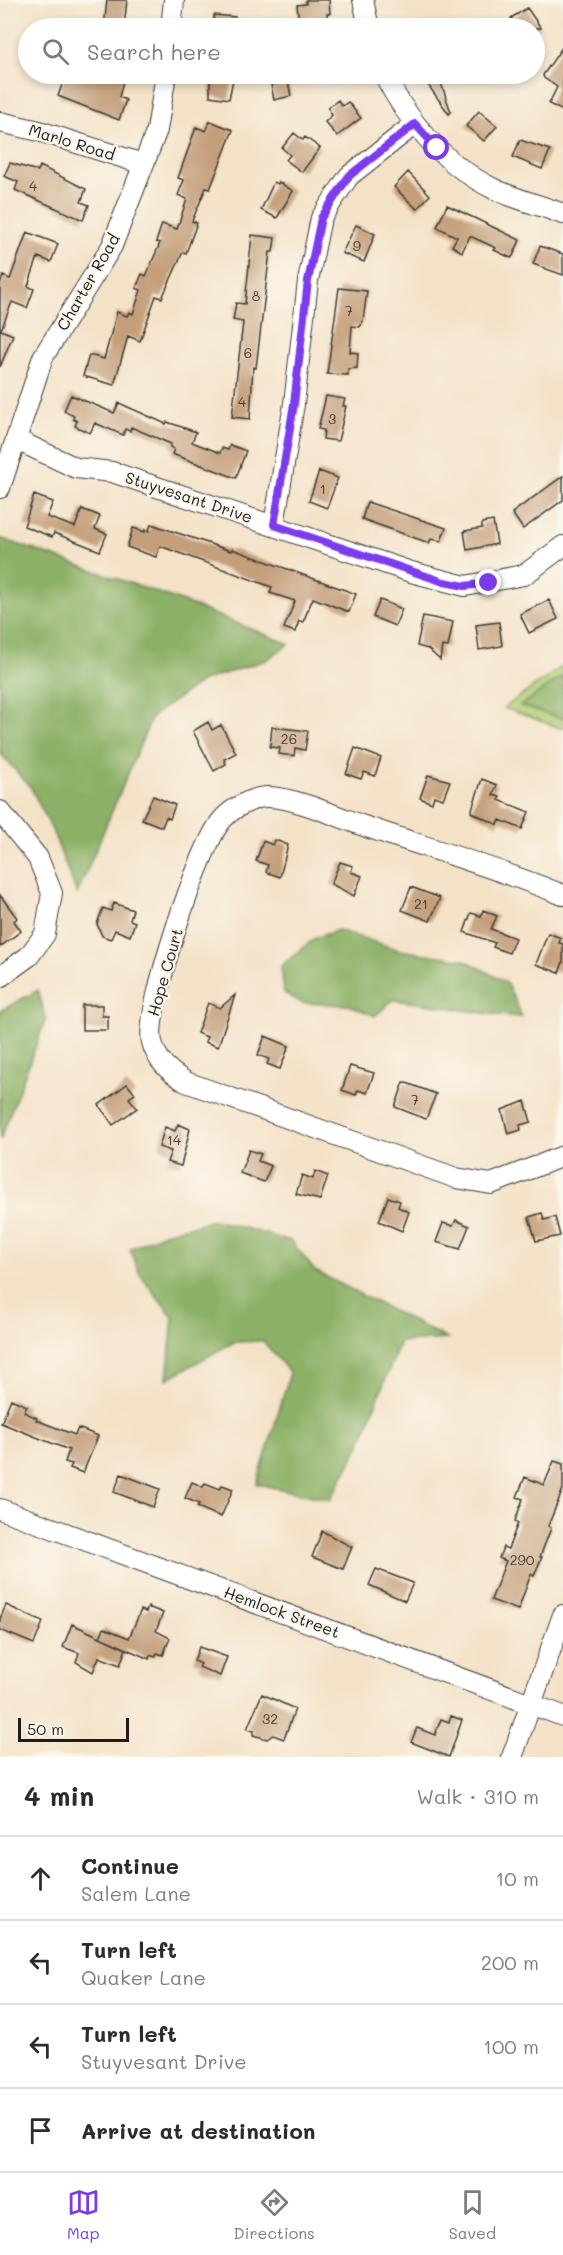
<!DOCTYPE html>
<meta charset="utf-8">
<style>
body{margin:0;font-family:Mali,sans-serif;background:#f2f2f3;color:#2b2b33}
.scale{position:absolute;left:18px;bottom:15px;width:111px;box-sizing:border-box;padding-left:6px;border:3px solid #1c1c1c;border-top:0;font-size:16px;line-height:21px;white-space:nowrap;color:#1c1c1c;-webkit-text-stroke:4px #fbf7ec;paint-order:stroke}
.stop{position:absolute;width:18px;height:18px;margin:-14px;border:4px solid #7c3aed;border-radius:50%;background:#fff}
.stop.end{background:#7c3aed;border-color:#fff;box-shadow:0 2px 6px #0008}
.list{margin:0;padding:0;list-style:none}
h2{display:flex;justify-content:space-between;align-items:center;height:78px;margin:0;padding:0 24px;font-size:26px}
h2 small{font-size:20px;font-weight:400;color:#7c7c81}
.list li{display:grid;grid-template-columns:39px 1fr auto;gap:18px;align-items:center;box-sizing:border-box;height:84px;padding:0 24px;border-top:2px solid #e1e1e2}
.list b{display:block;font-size:22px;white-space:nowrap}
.list p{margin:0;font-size:20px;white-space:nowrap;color:#7c7c81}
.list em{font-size:20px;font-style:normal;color:#7c7c81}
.icon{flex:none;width:33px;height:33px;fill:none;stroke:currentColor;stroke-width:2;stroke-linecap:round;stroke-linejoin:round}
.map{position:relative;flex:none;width:563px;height:1757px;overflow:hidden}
.search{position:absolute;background:#fff;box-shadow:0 3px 9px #0003;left:18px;right:18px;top:18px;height:66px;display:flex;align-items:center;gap:15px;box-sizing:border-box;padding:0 21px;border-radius:33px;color:#7c7c81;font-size:22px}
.sheet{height:414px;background:#fff}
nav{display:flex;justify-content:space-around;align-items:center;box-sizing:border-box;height:84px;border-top:2px solid #e1e1e2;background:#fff;font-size:16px;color:#7c7c81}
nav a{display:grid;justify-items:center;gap:3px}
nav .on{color:#7c3aed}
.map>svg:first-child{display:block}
</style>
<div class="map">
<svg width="563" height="1757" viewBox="0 0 563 1757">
<rect width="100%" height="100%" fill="#fbf7ec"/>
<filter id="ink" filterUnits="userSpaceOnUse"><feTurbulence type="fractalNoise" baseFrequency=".0167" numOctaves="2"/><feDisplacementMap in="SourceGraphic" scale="12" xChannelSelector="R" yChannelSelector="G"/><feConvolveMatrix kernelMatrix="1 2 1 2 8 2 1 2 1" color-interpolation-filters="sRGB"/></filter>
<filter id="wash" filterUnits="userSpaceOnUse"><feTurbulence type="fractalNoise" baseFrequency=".008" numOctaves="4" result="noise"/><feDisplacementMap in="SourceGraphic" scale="24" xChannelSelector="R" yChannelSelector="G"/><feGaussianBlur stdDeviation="1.35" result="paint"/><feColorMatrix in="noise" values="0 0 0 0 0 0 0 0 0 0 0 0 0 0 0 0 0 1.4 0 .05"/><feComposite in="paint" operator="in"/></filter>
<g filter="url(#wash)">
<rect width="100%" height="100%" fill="#f4e2c8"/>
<path fill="#b1ce75" stroke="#667548" stroke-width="1.5" d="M563,666V729L504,708Z"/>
<path fill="#8cb166" stroke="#546641" stroke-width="1.5" d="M0,538L173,598L289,644L266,660L202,681L152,717L77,894L52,830L31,788L0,753Z
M563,676V719L520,706Z
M338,930L399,950L465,960L507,983L522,1017C479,1015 437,1004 393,1000L375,1016L348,1005L302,1003L284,993L281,966L315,938Z
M38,990L46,1019L0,1140V1011Z
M214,1220L291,1241L315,1271L447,1339L400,1342L360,1445L330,1500L257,1484L290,1373L263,1341L234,1342L167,1379L173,1317L140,1275L130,1249L164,1233Z"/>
<g id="blocks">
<path fill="#c49f7a" d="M107,0H127L124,28H104Z
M306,0H329L330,14H327V20L299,23L297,5L306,4Z
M527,8L541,28H518L511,18Z
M214,15L235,17L234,28H213Z
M563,46V111L549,104L557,87L544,78L543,75Z
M66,74H125L119,97L126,100L119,120L58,96Z
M210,74L234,75L229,99L210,96Z
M439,77L451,112L449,114L428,85Z
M288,81L291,96L274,100L271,85Z
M338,100L342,106L348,102L361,118L337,136L325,122L332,115L328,108Z
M479,111L497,126L484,141L466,126Z
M210,121L233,130L210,189L206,188L192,221L197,223L186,253L183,252L162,298L156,296L140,341L128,336L114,385L83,376L89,355L104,359L117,312L127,316L129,312L133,314L141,290L136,288L142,274L146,276L160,243L156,242L162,224L177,229L187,199L178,195L184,180L178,178L196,127L206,131Z
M294,133L303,140L305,137L320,148L302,172L286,160L290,155L282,148Z
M520,140L550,150L542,169L513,157Z
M10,163L38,171L40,166L86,189L81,202L89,205L83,220L15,190L18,182L4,176Z
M408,172L430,195L417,209L394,187Z
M274,182L278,184L279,182L293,191L277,218L261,210Z
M447,205L520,240L513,256L511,258L494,250L496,248L470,236L462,252L452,246L457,237L437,227Z
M356,225L375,234L364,262L342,253Z
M27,232L58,244L51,262L38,257L28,286L34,289L27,308L12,302L1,330L13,335L0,367V284L3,276L10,279Z
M252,235L275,238L273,252H270L256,368L253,367L250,419L232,417L243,322L233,320L236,303L245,304Z
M540,246L563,254V275L533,264Z
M339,288L367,291L363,321L360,327L352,326L350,352L358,353L357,368L348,369V375L327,374Z
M71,395L114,413L119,403L166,424L167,422L196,432L192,442L220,453L222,448L228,450L230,445L246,451L236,478L172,454L174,449L170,447L171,444L131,427L130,431L125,429L123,435L95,423L90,433L75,426L77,421L73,419L74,416L64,411Z
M326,396L345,399L343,406H346L338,441L323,439L324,430L318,429Z
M319,471L338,478L327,508L309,501Z
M563,476V500L523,529L512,513Z
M34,495L53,502L47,517L75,527L82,509L100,516L95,529L107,534L100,551L54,533L52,537L24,526Z
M367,502L446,528L441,541L431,539L429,543L362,519Z
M493,521L497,544L467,550L464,531L482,528V523Z
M151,524L231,551L232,549L356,594L349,612L313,598L303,622L299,621L295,632L284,628L295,601L270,593L272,587L160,546L156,557L127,547L133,528L145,532V530L149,531Z
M380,600L402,609L395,626L373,617Z
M549,600L558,619L529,633L520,614Z
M423,616L453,622L448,647L442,646L440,660L428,649L417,646Z
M499,622L502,646L479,650L476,625Z
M208,722L212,730L221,725L236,753L224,759L226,764L214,771L193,731Z
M272,727L308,731L305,750L295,748L294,756L279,754L280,748L270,747Z
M355,748L381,758L375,776L364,772L361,779L346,774Z
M428,775L450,781L443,799L434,796L432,803L420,798Z
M482,779L497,785L493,795L500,797L499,800L529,812L522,829L500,820L498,825L471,812Z
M153,796L175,805L170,819L166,817L162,827L142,819Z
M275,840L288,845L280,877L266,872L268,865L256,861L263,841L273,845Z
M340,862L353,866L351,872L362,876L354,896L331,884Z
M411,887L440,898L430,921L402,910Z
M0,895L17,918L14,921L21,931L0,947Z
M114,903L133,910L130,920L135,922L130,936L115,930L111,939L102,936L97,924L103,908L111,911Z
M483,910L497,916L491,929L515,938L509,953L493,947L495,943L464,932L471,913L481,916Z
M548,933L561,938L559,943L563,944V962L559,973L536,964Z
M235,995L218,1047L205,1042L207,1037L197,1033L208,1003L220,1008Z
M82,1005H102V1016H108V1030H82Z
M265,1036L289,1046L280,1069L267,1064L269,1059L258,1055Z
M350,1066L374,1073L367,1093L358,1090L356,1095L342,1090Z
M404,1082L436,1094L426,1119L395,1107Z
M127,1084L135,1094L129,1098L137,1108L113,1125L99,1105Z
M525,1101L531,1122L520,1125L521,1130L508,1134L502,1110Z
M178,1124L190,1129L181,1166L167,1162L171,1151L159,1147L165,1127L175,1131Z
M249,1150L261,1154L258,1161L271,1166L264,1182L240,1173Z
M315,1171L328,1176L320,1200L296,1194L302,1175L313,1179Z
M388,1197L400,1201L398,1207L409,1212L402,1231L379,1221Z
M542,1213L544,1220L555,1217L560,1236L536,1241L529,1217Z
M456,1220L469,1226L460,1249L436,1242L443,1223L453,1226Z
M11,1399L27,1406L24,1412L37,1418L36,1420L75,1435L78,1428L98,1436L83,1473L70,1468L72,1464L65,1462L69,1450L1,1423Z
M554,1461L563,1464V1489L548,1526L551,1528L540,1557H542L534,1576L531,1574L518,1610L491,1600L506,1561L499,1558L503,1547L508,1549L518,1523L515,1521L523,1499L517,1497L525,1477L544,1485Z
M121,1474L160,1489L153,1507L114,1492Z
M192,1482L203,1487L205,1483L220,1489L222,1485L233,1489L221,1517L197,1507L199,1504L185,1498Z
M322,1531L352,1547L343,1569L312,1557Z
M376,1569L413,1583L405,1601L369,1585Z
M6,1605L43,1622L34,1644L0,1630V1619Z
M148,1607L163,1613L156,1631L170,1638L163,1655L157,1653L155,1657L150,1655L149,1659L100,1637L104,1628L129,1638L141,1610L146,1612Z
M72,1624L126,1649L120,1665L99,1657L93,1672L76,1662L79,1653L63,1647Z
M199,1647L227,1657L220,1676L199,1667L201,1664L194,1661Z
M262,1694L295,1709L284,1739L273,1735L267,1739L253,1735L254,1731L247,1729Z
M451,1716L462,1720L449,1757L411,1742L417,1728L435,1735L441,1719L449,1722Z"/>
</g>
</g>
<g filter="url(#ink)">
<use href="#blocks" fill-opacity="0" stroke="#3c3a36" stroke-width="1.5"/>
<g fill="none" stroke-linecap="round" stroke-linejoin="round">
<defs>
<path id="minor" d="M363,0L369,28
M171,28L174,0
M384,74C407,121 445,165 494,189C515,199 540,205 563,214
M0,122L39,131L143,164
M17,440L76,468L112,472L411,572L465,586L524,575L563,546
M0,488L43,357L112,246L157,130L166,74
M274,525L294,404L308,281L321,218L349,176L415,124
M0,811L38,858L52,893L45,934L29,956L0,977
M563,895C497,868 428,848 361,825C337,816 290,796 266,797C251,798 231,809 222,820C200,845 144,1011 152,1042C157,1062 170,1072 186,1082L456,1178L491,1184L563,1156
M0,1509L563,1716
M512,1757L563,1615"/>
</defs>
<use href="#minor" stroke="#3c3a36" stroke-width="22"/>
<use href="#minor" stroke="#fff" stroke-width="20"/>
</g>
</g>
<g fill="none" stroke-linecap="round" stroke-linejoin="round" filter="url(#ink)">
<path stroke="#7c3aed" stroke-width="8" d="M437,148L415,124L349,176L321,218L308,281L294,404L274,525L444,582L465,586L489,583"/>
</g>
<g text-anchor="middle" stroke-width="5" stroke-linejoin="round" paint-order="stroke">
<g font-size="14" fill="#463d34">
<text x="33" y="191">4</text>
<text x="357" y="251">9</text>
<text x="256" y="301">8</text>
<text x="349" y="316">7</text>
<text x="248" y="358">6</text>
<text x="242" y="407">4</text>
<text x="332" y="424">3</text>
<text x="323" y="494">1</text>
<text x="289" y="744">26</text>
<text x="421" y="909">21</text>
<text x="415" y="1105">7</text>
<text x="174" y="1145">14</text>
<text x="522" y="1565">290</text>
<text x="270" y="1724">32</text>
</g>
<g font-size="16" fill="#1c1c1c" stroke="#fbf7ec">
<text transform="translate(72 142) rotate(17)" y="6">Marlo Road</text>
<text transform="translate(88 282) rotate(-60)" y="6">Charter Road</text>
<text transform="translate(189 497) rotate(18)" y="6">Stuyvesant Drive</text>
<text transform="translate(165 972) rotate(-74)" y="6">Hope Court</text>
<text transform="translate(282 1612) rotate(20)" y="6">Hemlock Street</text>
</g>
</g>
</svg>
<div class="scale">50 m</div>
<div class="stop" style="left:437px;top:148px"></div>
<div class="stop end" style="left:489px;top:583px"></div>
<div class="search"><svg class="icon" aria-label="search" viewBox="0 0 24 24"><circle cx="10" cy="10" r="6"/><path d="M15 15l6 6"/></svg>Search here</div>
</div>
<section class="sheet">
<h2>4 min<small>Walk · 310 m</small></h2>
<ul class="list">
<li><svg class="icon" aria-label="ahead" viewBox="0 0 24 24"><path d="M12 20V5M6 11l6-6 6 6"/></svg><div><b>Continue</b><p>Salem Lane</p></div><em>10 m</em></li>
<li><svg class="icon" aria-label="left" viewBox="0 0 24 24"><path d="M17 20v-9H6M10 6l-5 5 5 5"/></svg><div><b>Turn left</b><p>Quaker Lane</p></div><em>200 m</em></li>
<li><svg class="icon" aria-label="left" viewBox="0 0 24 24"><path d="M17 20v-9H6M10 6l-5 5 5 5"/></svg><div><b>Turn left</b><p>Stuyvesant Drive</p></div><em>100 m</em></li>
<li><svg class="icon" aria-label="arrive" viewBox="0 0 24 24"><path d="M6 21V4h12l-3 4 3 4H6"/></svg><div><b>Arrive at destination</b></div></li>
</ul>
</section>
<nav>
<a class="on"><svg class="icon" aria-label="map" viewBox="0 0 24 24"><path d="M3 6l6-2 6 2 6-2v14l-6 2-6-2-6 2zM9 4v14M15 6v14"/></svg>Map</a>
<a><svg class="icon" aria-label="directions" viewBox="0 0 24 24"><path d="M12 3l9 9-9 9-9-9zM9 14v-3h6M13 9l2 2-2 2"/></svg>Directions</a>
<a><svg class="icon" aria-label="saved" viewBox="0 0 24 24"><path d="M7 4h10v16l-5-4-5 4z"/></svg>Saved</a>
</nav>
